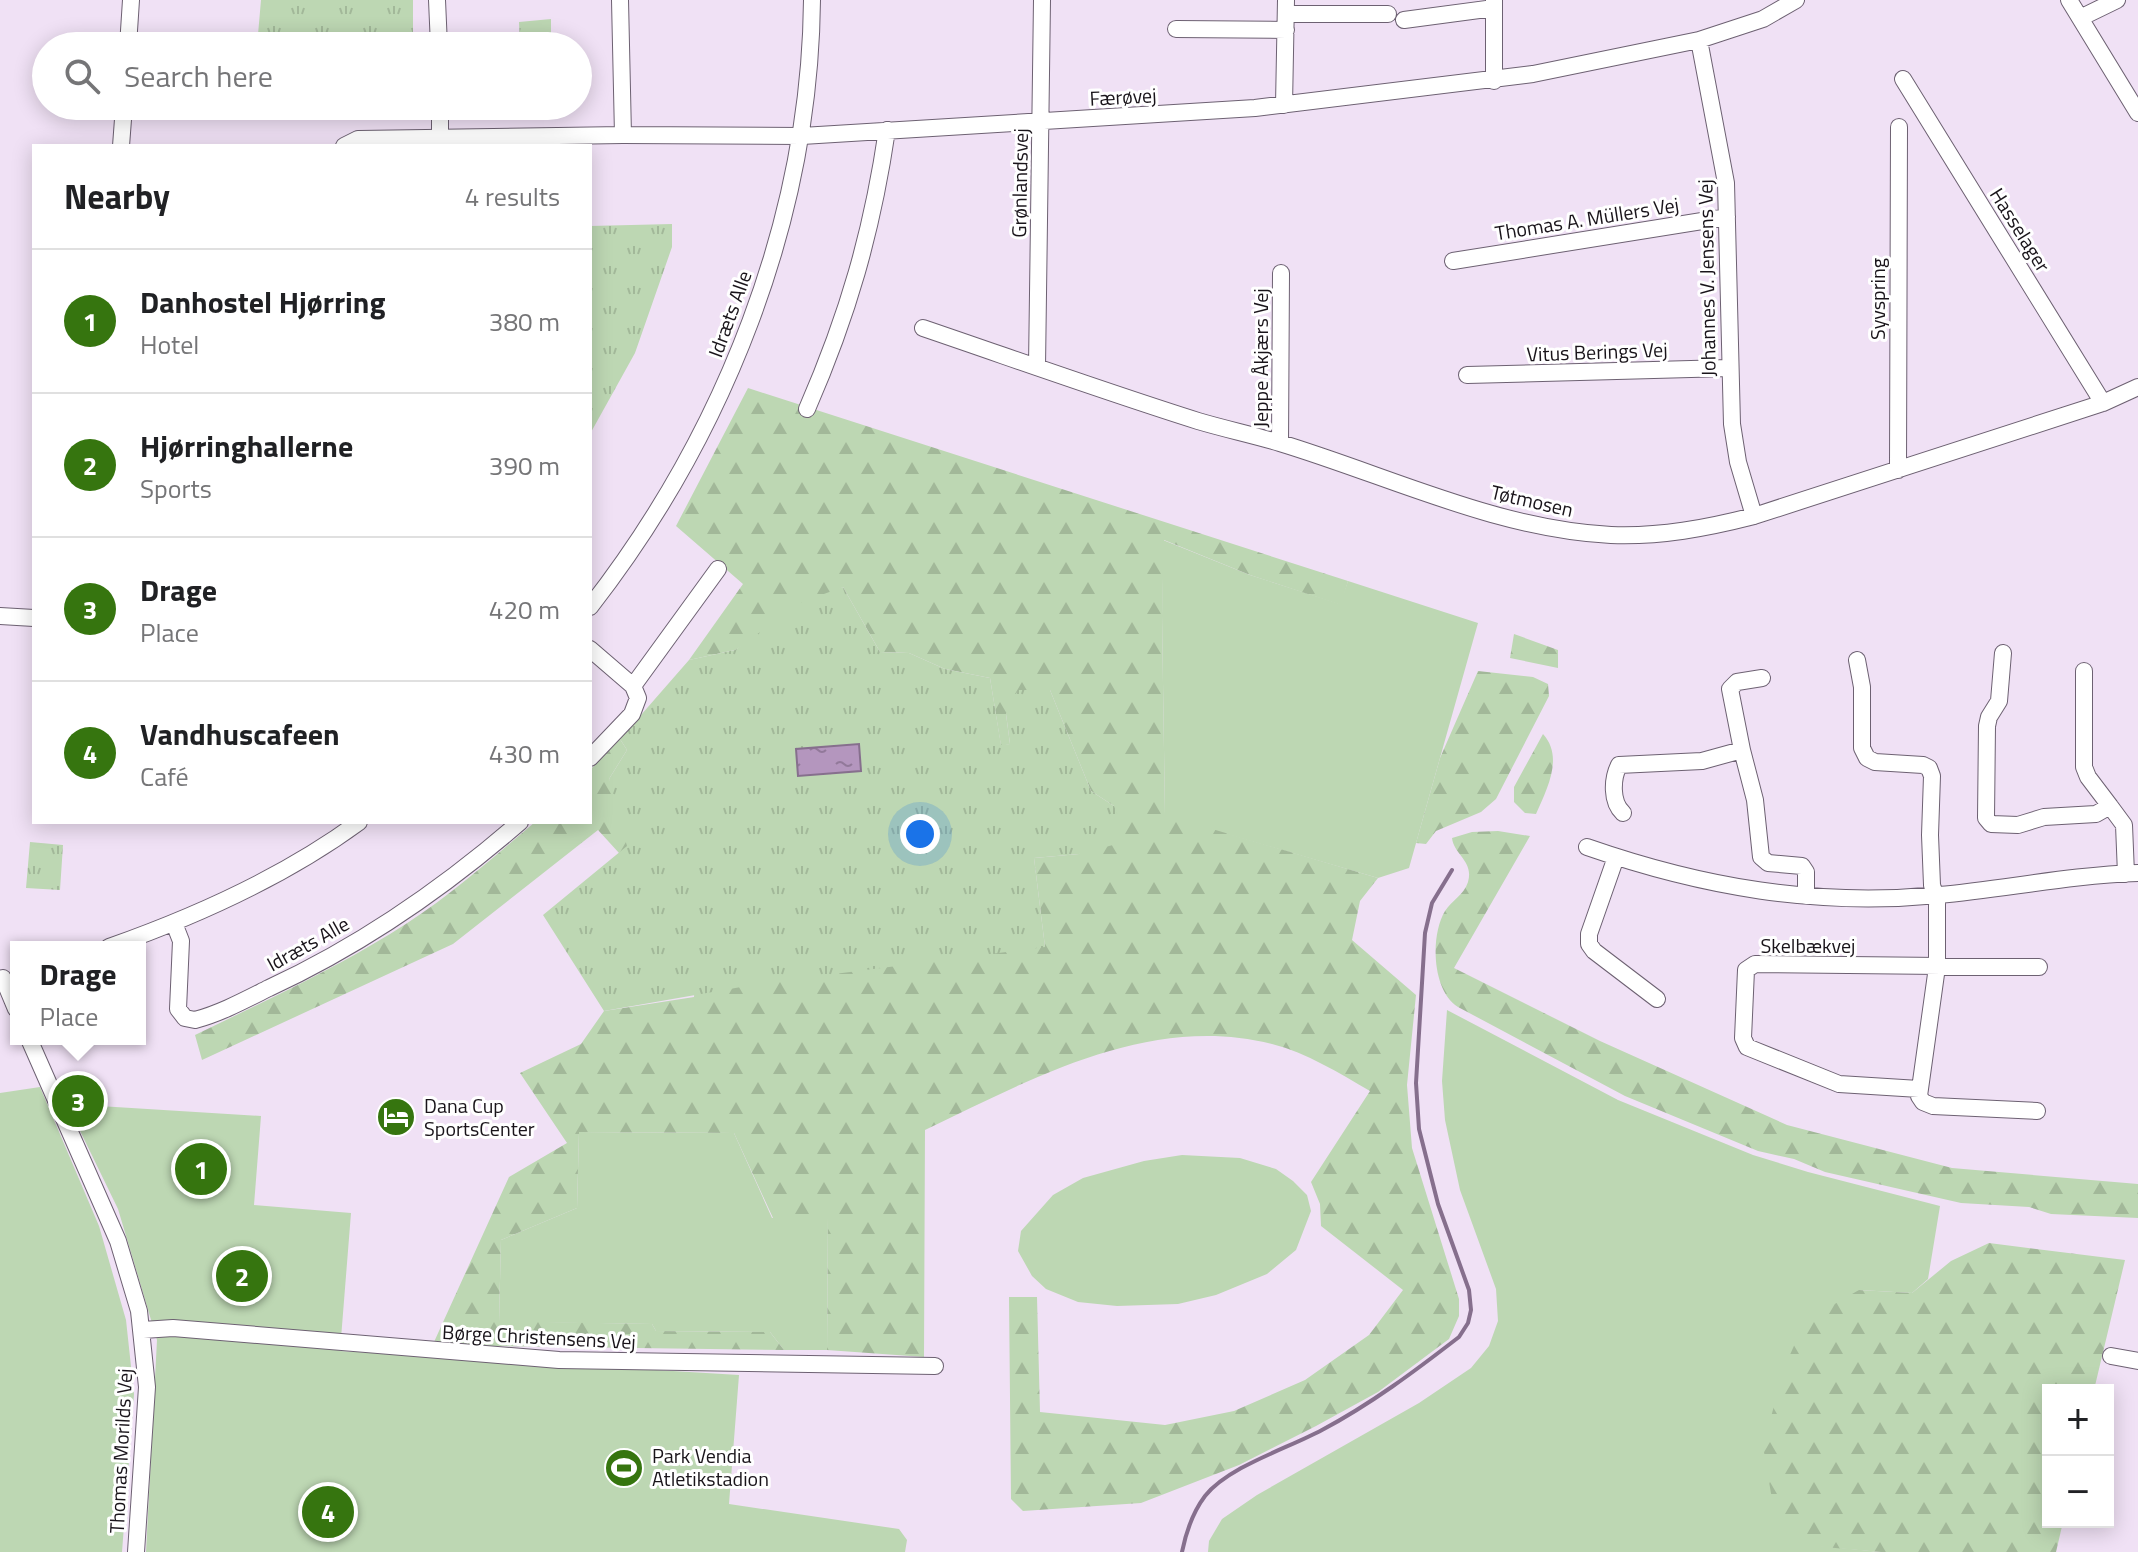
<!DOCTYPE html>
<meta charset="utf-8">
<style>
body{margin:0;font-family:"Titillium Web",sans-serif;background:#f2f2f2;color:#202124}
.controls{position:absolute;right:24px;bottom:24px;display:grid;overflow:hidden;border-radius:0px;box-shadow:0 4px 20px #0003}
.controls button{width:72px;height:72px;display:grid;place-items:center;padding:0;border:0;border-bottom:2px solid #e0e0e0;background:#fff;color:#202124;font:40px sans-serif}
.you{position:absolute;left:920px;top:834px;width:28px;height:28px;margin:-20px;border:6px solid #fff;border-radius:50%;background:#1a73e8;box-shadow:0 0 0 12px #1a73e833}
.badge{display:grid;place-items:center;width:52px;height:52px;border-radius:50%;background:#36750f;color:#fff;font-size:26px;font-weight:700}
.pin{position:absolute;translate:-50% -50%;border:4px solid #fff;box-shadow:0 2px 8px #0006}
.popup{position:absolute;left:10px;top:941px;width:136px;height:104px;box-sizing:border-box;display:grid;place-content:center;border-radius:0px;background:#fff;filter:drop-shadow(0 2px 6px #0005);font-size:26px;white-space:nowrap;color:#757577}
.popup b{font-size:30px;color:#202124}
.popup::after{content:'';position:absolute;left:50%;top:100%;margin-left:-16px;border:16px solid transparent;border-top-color:#fff}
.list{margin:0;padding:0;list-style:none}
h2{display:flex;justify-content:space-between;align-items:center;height:104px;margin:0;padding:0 32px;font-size:34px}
h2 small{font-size:26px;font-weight:400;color:#757577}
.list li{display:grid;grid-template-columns:52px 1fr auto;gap:24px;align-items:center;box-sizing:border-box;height:144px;padding:0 32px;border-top:2px solid #e0e0e0}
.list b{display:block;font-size:30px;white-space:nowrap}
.list p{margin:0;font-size:26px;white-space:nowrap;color:#757577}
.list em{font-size:26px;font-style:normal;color:#757577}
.icon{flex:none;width:44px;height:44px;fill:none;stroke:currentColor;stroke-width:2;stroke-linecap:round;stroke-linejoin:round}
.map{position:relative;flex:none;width:2138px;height:1552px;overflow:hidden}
.search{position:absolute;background:#fff;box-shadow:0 4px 20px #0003;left:32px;top:32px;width:560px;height:88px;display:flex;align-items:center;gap:20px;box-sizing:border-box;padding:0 28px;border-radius:44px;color:#757577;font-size:30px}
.panel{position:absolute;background:#fff;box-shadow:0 4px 20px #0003;left:32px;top:144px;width:560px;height:680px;border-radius:0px}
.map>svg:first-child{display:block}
</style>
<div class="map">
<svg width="2138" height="1552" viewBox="0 0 2138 1552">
<defs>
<pattern id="forest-firs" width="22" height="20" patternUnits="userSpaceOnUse" patternTransform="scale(2)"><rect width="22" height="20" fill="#bdd7b3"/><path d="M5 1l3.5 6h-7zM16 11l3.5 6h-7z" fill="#a2b899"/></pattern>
<pattern id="park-tufts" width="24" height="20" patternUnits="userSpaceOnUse" patternTransform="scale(2)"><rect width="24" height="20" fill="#bdd7b3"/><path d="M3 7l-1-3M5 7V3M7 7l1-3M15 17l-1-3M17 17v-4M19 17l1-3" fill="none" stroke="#a2b899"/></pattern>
<pattern id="water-ripples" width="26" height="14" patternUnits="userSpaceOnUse" patternTransform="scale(2)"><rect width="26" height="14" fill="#b496be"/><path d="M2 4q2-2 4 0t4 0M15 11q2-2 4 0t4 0" fill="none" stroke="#92799a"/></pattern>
</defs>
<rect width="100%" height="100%" fill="#f0e1f5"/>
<path fill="#bdd7b3" d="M1163,540L1250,575L1340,604L1348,581L1478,623L1409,868L1378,878L1165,816L1162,616Z
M1447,1010L1618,1100L1753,1155L1808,1172L1940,1206L1928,1279L1912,1293L1859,1290L1801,1544L1881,1552H1208L1209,1541L1222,1519L1257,1495L1419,1403L1471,1368L1489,1346L1498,1321L1496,1289L1460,1190L1445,1120L1442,1081Z
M40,1087L99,1226L126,1320L134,1394L122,1552H0V1093Z
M67,1104L261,1116L254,1205L351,1213L340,1351L739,1375L729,1504L899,1529L907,1540L905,1552H146L157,1340L118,1209Z
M579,1132L734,1133L772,1218L828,1217L827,1350H784L770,1332L656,1331L652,1324L499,1322L501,1240L577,1208Z
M1182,1155L1240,1158L1276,1169L1293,1181L1307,1195L1311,1211L1296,1250L1267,1274L1216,1295L1178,1304L1117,1306L1078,1302L1046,1289L1032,1276L1018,1251L1021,1231L1053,1195L1083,1178L1144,1161Z"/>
<path fill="url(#forest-firs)" d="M748,388L1348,581L1341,605L1250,575L1164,540L1162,616L1165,815L1378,878L1360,901L1352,940L1416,995L1407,1085L1412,1148L1459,1299V1316L1449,1339L1378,1392L1316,1426L1239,1465L1141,1503L1023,1511L1011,1499L1009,1297H1037L1040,1412L1165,1425L1234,1411L1305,1380L1369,1335L1403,1290L1321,1226L1320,1204L1311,1182L1370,1091C1339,1073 1307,1053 1272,1044C1149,1013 1032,1079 925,1130L924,1357L827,1350L828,1218H773L734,1133L579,1132L577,1208L501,1240L499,1321L652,1324L656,1331L770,1332L784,1350L486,1346L434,1342L509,1177L567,1143L520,1073L581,1044L604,1011L694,997L697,939L1045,947L1034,858L1079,854L1114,806L1091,791L1050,690L1006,714L1010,744L1001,746L990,678L945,669L909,653L880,652L843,587L735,650L689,660L743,584L676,526Z
M1514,634L1558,650V668L1510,658Z
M1478,671L1533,677L1548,684L1549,696L1496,799L1481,812L1436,831L1426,844L1416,843L1440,758Z
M1543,734C1564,757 1547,789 1536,814L1525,813L1514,802V787Z
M620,739L627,750L609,779L665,879L619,853L598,830L453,944L202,1060L195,1035C261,1003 328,972 390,934C442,903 489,861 535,822H590V770Z
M1498,831L1530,836L1454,968L1600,1041L1787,1125L1952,1168L2138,1184V1218L2051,1214L2029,1207L1961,1203L1825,1172L1794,1159L1758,1151L1625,1096L1458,1007C1432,991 1430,936 1445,911C1452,900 1464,895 1468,882C1474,861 1454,855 1452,838L1472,832Z
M1989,1243L2125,1260L2094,1390H2048V1522H2063L2056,1552H1881L1801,1545L1776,1523L1763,1446L1785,1366L1805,1321L1859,1290L1912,1293L1951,1261Z"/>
<path fill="url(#park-tufts)" d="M261,0H413V46H257Z
M551,19V46H520L519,22Z
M252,106H412L404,114L251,118Z
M672,224V247L635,353L590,434V226Z
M843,587L880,652L909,653L945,669L990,678L1001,745L1010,744L1006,714L1018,690H1050L1091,791L1114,806L1128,841L1079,854L1034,858L1045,947L764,983L604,1011L543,915L627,846L609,779L627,750L620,739L689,660L735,650L802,602Z
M30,842L63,845L60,890L26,888Z"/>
<path fill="url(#water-ripples)" stroke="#866f8d" stroke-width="2" d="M859,744L861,771L798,776L796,749Z"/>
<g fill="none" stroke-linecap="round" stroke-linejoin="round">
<path stroke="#866f8d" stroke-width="4" d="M1182,1552C1186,1532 1193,1512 1205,1496C1229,1466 1289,1448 1322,1430C1371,1404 1415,1371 1459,1337L1468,1323L1471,1310L1469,1290L1438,1204L1419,1129L1416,1083L1425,933L1432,903L1452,870"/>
<defs>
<path id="minor" d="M437,0L439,46
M620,0L623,135
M2069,0L2138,113
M1286,14H1388
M2080,18L2117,0
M1404,20L1494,8
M1176,29L1286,30
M1699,40L1726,183L1732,424L1738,462L1754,516
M128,46L131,0
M1903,79L2103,403
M1494,81V0
M1284,105L1286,0
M440,106V146
M121,146L124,106
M344,146L358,139L623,135L802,136L1255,108L1533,74L1699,40L1763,19L1796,0
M1453,261L1727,217
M923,328C1014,359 1106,392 1198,421C1225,429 1253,435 1280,443C1389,476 1496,529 1611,535C1660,537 1707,528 1754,516L2103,403L2138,387
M1037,367L1042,0
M1467,375L1728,368
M807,409C848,315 872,232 887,130
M1280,443L1281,273
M1898,470L1899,127
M590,607C724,435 810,219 812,0
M0,616L34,618
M590,649L633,686L638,698L632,714L590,758
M2003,653L1999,701L1989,717L1987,726L1986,818L1991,824L2018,825L2044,817L2096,814L2110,806L2124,825L2126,874
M1857,660L1862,687V748L1867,758L1875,762L1923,765L1929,768L1932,776L1930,835L1932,885L1937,903V967L1919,1096L1923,1102L1933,1106L2037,1111
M2084,671V767L2088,777L2110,806
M633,686L718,569
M1742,750L1730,689L1737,682L1762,678
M1623,813C1611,802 1612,779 1619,765L1702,761L1742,750L1755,800L1761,857L1768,863L1802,866L1806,872V896
M1587,847C1702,887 1816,907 1939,895C2005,889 2071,875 2138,873
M1616,857L1589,934V944L1594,951L1657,999
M174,923L181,941L178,1009L185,1018L195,1020C221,1013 245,1000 269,988C360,946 444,888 520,822
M109,947C197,916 284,877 359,822
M3,978L16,1009
M29,1039L118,1241L139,1311L147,1387L136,1552
M1919,1089L1839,1084L1747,1047L1743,1038L1746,970L1755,964L2039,967
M143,1330L173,1328L559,1360L935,1366
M2111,1356L2138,1361"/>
</defs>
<use href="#minor" stroke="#6d6172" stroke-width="18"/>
<use href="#minor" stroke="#fff" stroke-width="16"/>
</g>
<defs>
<symbol id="hotel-disc" viewBox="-11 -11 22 22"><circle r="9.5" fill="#36750f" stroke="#fff"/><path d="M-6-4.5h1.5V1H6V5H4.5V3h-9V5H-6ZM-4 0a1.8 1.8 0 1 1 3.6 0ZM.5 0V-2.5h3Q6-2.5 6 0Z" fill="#fff"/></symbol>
<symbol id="stadium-disc" viewBox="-11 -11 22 22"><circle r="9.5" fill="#36750f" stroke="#fff"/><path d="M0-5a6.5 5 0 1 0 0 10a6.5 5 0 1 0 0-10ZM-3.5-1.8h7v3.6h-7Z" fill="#fff"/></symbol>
</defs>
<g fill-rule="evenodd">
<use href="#hotel-disc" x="374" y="1095" width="44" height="44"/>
<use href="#stadium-disc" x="602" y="1446" width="44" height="44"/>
</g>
<g text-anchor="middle" stroke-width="6" stroke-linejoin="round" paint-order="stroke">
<g font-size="20" fill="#19141a" stroke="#fff">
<text transform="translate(1123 97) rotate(-3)" y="7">Færøvej</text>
<text transform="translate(1020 183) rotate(-89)" y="7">Grønlandsvej</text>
<text transform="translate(1587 219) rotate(-9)" y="7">Thomas A. Müllers Vej</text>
<text transform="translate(2020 230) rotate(58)" y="7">Hasselager</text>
<text transform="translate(1707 278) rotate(-91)" y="7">Johannes V. Jensens Vej</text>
<text transform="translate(1878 299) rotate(-90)" y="7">Syvspring</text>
<text transform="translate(730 314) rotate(-70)" y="7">Idræts Alle</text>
<text transform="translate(1597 352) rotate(-2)" y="7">Vitus Berings Vej</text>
<text transform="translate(1261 358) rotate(-90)" y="7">Jeppe Åkjærs Vej</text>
<text transform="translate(1532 501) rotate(13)" y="7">Tøtmosen</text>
<text transform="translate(308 944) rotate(-29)" y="7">Idræts Alle</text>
<text x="1808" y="953">Skelbækvej</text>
<text transform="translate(539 1337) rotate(3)" y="7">Børge Christensens Vej</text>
<text transform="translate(121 1451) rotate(-87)" y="7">Thomas Morilds Vej</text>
</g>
<g font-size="20" fill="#19141a" stroke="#fff" text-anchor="start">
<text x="424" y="1113">Dana Cup<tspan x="424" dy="23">SportsCenter</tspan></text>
<text x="652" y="1463">Park Vendia<tspan x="652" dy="23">Atletikstadion</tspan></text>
</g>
</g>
</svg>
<div class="controls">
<button>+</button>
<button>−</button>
</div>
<div class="you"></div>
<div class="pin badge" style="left:201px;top:1169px">1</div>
<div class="pin badge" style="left:242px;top:1276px">2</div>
<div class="pin badge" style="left:78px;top:1101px">3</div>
<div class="popup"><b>Drage</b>Place</div>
<div class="pin badge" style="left:328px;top:1512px">4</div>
<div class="search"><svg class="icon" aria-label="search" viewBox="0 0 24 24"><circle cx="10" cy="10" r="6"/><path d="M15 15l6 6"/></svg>Search here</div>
<section class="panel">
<h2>Nearby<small>4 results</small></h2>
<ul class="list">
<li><span class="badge">1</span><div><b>Danhostel Hjørring</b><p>Hotel</p></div><em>380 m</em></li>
<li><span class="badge">2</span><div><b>Hjørringhallerne</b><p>Sports</p></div><em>390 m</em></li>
<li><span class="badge">3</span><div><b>Drage</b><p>Place</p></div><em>420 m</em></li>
<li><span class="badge">4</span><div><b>Vandhuscafeen</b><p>Café</p></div><em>430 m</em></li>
</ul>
</section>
</div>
